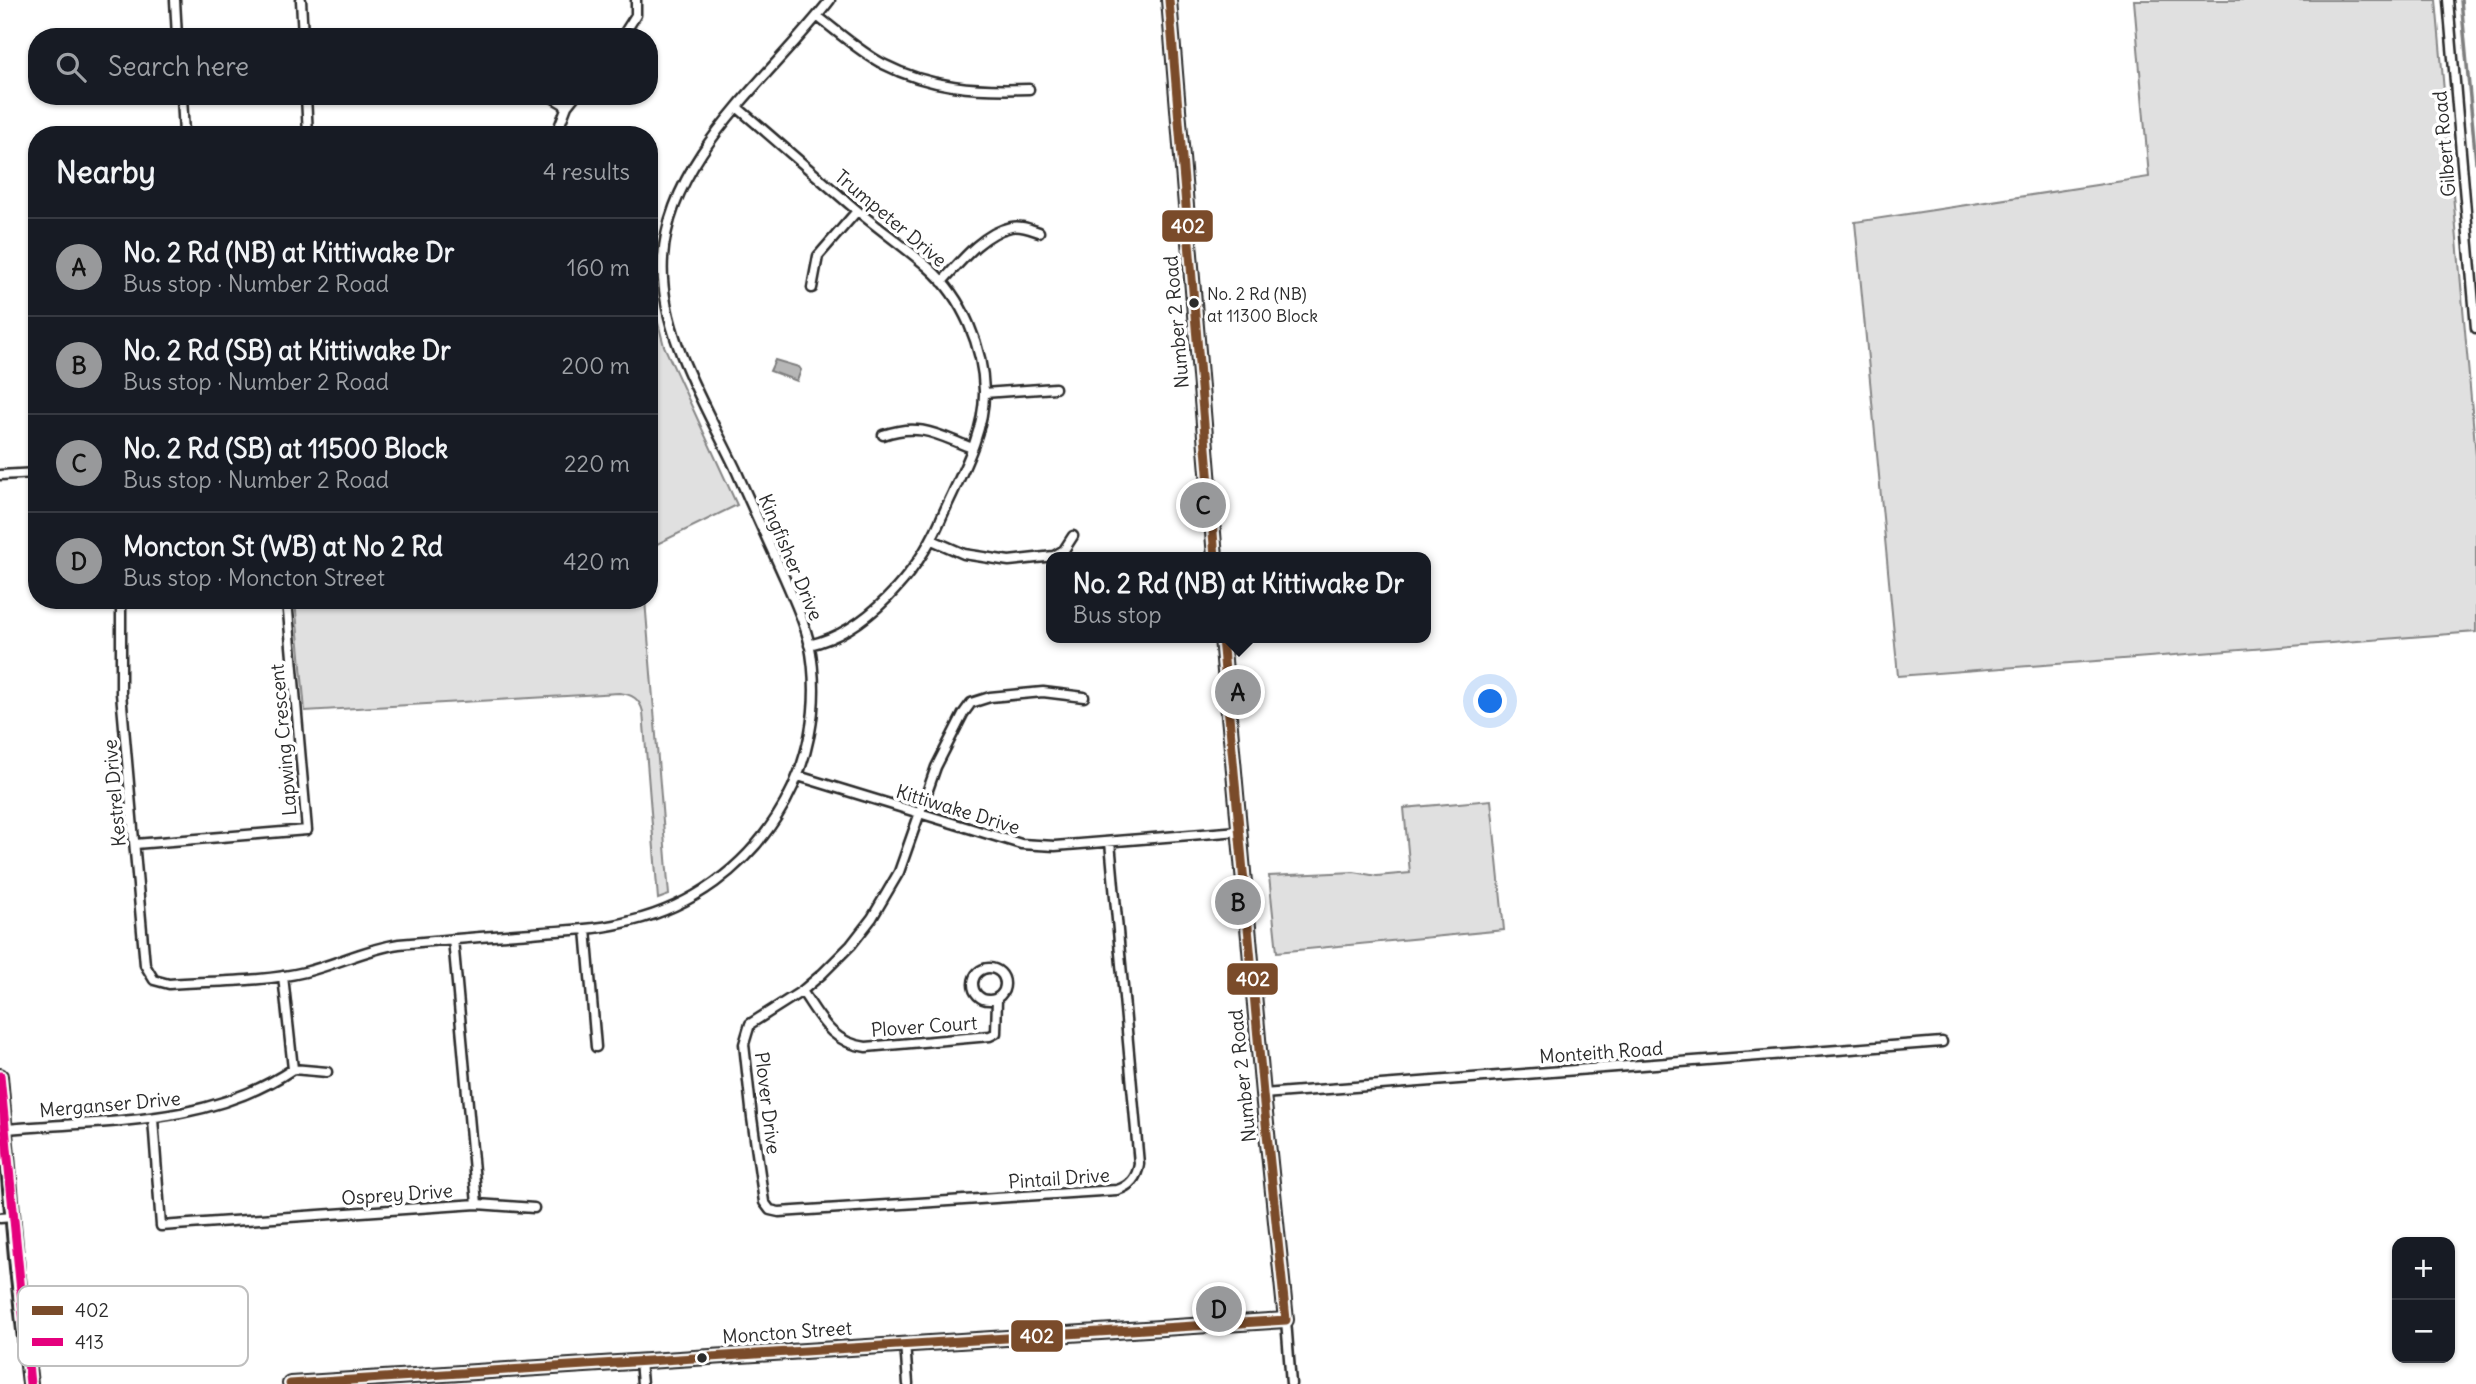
<!DOCTYPE html>
<meta charset="utf-8">
<style>
body{margin:0;font-family:Delius,sans-serif;background:#20242c;color:#f1f3f6}
.controls{position:absolute;right:21px;bottom:21px;display:grid;overflow:hidden;border-radius:14px;box-shadow:0 2px 5px #0004}
.controls button{width:63px;height:63px;display:grid;place-items:center;padding:0;border:0;border-bottom:2px solid #363941;background:#171b24;color:#f1f3f6;font:35px sans-serif}
.you{position:absolute;left:1491px;top:702px;width:24px;height:24px;margin:-18px;border:5px solid #fff;border-radius:50%;background:#1a73e8;box-shadow:0 0 0 10px #1a73e833}
.badge{display:grid;place-items:center;width:46px;height:46px;border-radius:50%;background:#98999b;color:#111;font-size:23px;font-weight:700}
.pin{position:absolute;translate:-50% -50%;border:4px solid #fff;box-shadow:0 2px 7px #0006}
.popup{position:absolute;left:1046px;top:552px;width:385px;height:91px;box-sizing:border-box;display:grid;place-content:center;border-radius:14px;background:#171b24;filter:drop-shadow(0 2px 5px #0005);font-size:23px;white-space:nowrap;color:#9ea1a6}
.popup b{font-size:26px;color:#f1f3f6}
.popup::after{content:'';position:absolute;left:50%;top:100%;margin-left:-14px;border:14px solid transparent;border-top-color:#171b24}
.list{margin:0;padding:0;list-style:none}
h2{display:flex;justify-content:space-between;align-items:center;height:91px;margin:0;padding:0 28px;font-size:30px}
h2 small{font-size:23px;font-weight:400;color:#9ea1a6}
.list li{display:grid;grid-template-columns:46px 1fr auto;gap:21px;align-items:center;box-sizing:border-box;height:98px;padding:0 28px;border-top:2px solid #363941}
.list b{display:block;font-size:26px;white-space:nowrap}
.list p{margin:0;font-size:23px;white-space:nowrap;color:#9ea1a6}
.list em{font-size:23px;font-style:normal;color:#9ea1a6}
.icon{flex:none;width:38px;height:38px;fill:none;stroke:currentColor;stroke-width:2;stroke-linecap:round;stroke-linejoin:round}
.map{position:relative;flex:none;width:2476px;height:1384px;overflow:hidden}
.search{position:absolute;background:#171b24;box-shadow:0 2px 5px #0004;left:28px;top:28px;width:630px;height:77px;display:flex;align-items:center;gap:18px;box-sizing:border-box;padding:0 24px;border-radius:28px;color:#9ea1a6;font-size:26px}
.panel{position:absolute;background:#171b24;box-shadow:0 2px 5px #0004;left:28px;top:126px;width:630px;height:483px;border-radius:28px}
.map>svg:first-child{display:block}
</style>
<div class="map">
<svg width="2476" height="1384" viewBox="0 0 2476 1384">
<rect width="100%" height="100%" fill="#fff"/>
<filter id="ink" filterUnits="userSpaceOnUse"><feTurbulence type="fractalNoise" baseFrequency=".0143" numOctaves="2"/><feDisplacementMap in="SourceGraphic" scale="14" xChannelSelector="R" yChannelSelector="G"/><feConvolveMatrix kernelMatrix="1 2 1 2 8 2 1 2 1" color-interpolation-filters="sRGB"/></filter>
<g filter="url(#ink)">
<path fill="#e0e0e0" stroke="#868686" stroke-width="2" d="M2134,0H2436L2476,456V632L1898,676L1855,222L2149,177Z
M657,319L664,346L737,505L649,548V321Z
M295,600H645L669,895L658,899L643,712C640,699 632,694 619,693L305,711Z
M1491,800L1504,930L1277,952L1269,876L1354,872L1377,876L1410,873L1404,808Z"/>
<path fill="#b6b6b6" stroke="#7e7e7e" stroke-width="2" d="M775,360L799,367L801,370L797,381L770,371Z"/>
<g fill="none" stroke-linecap="round" stroke-linejoin="round">
<path stroke="#7e7e7e" stroke-width="3.5" d="M2461,0L2476,162"/>
<defs>
<path id="street" d="M175,0L177,37
M301,0L303,37
M2448,0L2476,328
M817,16C838,32 860,52 883,64C930,88 977,91 1029,89
M622,37L636,15V0
M182,96L184,135
M306,96L308,135
M550,96L567,106
M738,108C777,141 815,175 854,208C879,229 905,247 929,268C963,298 983,347 984,391C985,436 957,481 940,521C917,573 867,632 809,645
M556,135L567,106L575,96
M942,282C960,262 983,233 1011,227C1021,225 1030,229 1039,232
M812,288L818,256L857,211
M984,393L1055,388
M883,435C920,422 938,435 972,448
M0,475L37,473
M932,540L964,554L1009,561L1054,556L1064,550L1073,536
M121,600V693L145,965L154,980L169,984C211,981 264,982 305,972C337,964 366,949 399,944C443,940 488,936 532,933C565,930 599,930 631,921C755,891 835,768 809,642C804,620 794,600 785,579C769,543 752,507 736,470C706,406 658,331 663,258C669,155 771,77 830,0
M1084,697L1043,692L990,697L971,703L963,714L936,767L899,872L872,918L851,945L822,974L802,991L750,1024L744,1044L752,1118L764,1202L770,1210L779,1212L1117,1190C1130,1186 1137,1178 1139,1164L1110,842
M798,776L1021,844L1055,846L1239,831
M135,844L307,830L287,600
M586,929L596,1047
M453,939L477,1204
M973 984a16 16 0 1 1 32 0a16 16 0 1 1-32 0Z
M802,991C820,1017 831,1043 866,1047L990,1036L996,1033L997,999
M293,1069L327,1072
M1263,1094L1942,1042
M153,1119L161,1226L477,1204L534,1208
M5,1129C103,1120 207,1127 293,1069L283,976
M0,1218L13,1217
M1286,1320L1291,1384
M905,1343L908,1384
M640,1361L642,1384"/>
<path id="secondary" d="M1169,0L1215,557
M0,1076L17,1268L30,1384
M290,1384L1286,1320L1263,1094L1222,638"/>
</defs>
<use href="#street" stroke="#2b2b2b" stroke-width="13"/>
<use href="#secondary" stroke="#2b2b2b" stroke-width="18"/>
<use href="#street" stroke="#fff" stroke-width="8"/>
<use href="#secondary" stroke="#fff" stroke-width="12"/>
<defs>
<path id="bus-1" d="M1169,0L1215,557
M1222,638L1263,1094L1286,1320
M290,1384L1286,1320"/>
<path id="bus-2" d="M0,1076L30,1384"/>
</defs>
<use href="#bus-1" stroke="#fff" stroke-width="14"/>
<use href="#bus-2" stroke="#fff" stroke-width="14"/>
<use href="#bus-1" stroke="#7a4b2a" stroke-width="9"/>
<use href="#bus-2" stroke="#e5007d" stroke-width="9"/>
</g>
</g>
<g fill="#2b2b2b" stroke="#fff" stroke-width="2.5">
<circle cx="1194" cy="303" r="6"/>
<circle cx="702" cy="1358" r="6"/>
</g>
<g text-anchor="middle" stroke-width="7" stroke-linejoin="round" paint-order="stroke">
<g font-size="17" fill="#2b2b2b" stroke="#fff" text-anchor="start">
<text x="1207" y="300">No. 2 Rd (NB)<tspan x="1207" dy="22">at 11300 Block</tspan></text>
</g>
<g font-size="19" fill="#2b2b2b" stroke="#fff">
<text transform="translate(2444 144) rotate(-95)" y="7">Gilbert Road</text>
<text transform="translate(891 218) rotate(40)" y="7">Trumpeter Drive</text>
<text transform="translate(1176 322) rotate(-95)" y="7">Number 2 Road</text>
<text transform="translate(791 557) rotate(67)" y="7">Kingfisher Drive</text>
<text transform="translate(283 740) rotate(-95)" y="7">Lapwing Crescent</text>
<text transform="translate(114 793) rotate(-95)" y="7">Kestrel Drive</text>
<text transform="translate(958 809) rotate(17)" y="7">Kittiwake Drive</text>
<text transform="translate(924 1026) rotate(-4)" y="7">Plover Court</text>
<text transform="translate(1601 1052) rotate(-4)" y="7">Monteith Road</text>
<text transform="translate(1242 1076) rotate(-96)" y="7">Number 2 Road</text>
<text transform="translate(768 1103) rotate(83)" y="7">Plover Drive</text>
<text transform="translate(110 1104) rotate(-5)" y="7">Merganser Drive</text>
<text transform="translate(1059 1178) rotate(-4)" y="7">Pintail Drive</text>
<text transform="translate(397 1194) rotate(-4)" y="7">Osprey Drive</text>
<text transform="translate(787 1332) rotate(-4)" y="7">Moncton Street</text>
</g>
</g>
<rect x="18" y="1286" width="230" height="80" rx="10" fill="#fff" stroke="#bfbfbf" stroke-width="2"/>
<rect x="32" y="1306" width="31" height="9" fill="#7a4b2a"/>
<rect x="32" y="1338" width="31" height="8" fill="#e5007d"/>
<g font-size="19" fill="#2b2b2b">
<text x="75" y="1317">402</text>
<text x="75" y="1349">413</text>
</g>
<g stroke="#fff" stroke-width="2.5">
<rect x="1161" y="209" width="53" height="34" rx="7" fill="#7a4b2a"/>
<rect x="1226" y="962" width="53" height="34" rx="7" fill="#7a4b2a"/>
<rect x="1010" y="1319" width="54" height="34" rx="7" fill="#7a4b2a"/>
</g>
<g font-size="19" text-anchor="middle" font-weight="bold" fill="#fff">
<text x="1188" y="233">402</text>
<text x="1253" y="986">402</text>
<text x="1037" y="1343">402</text>
</g>
</svg>
<div class="controls">
<button>+</button>
<button>−</button>
</div>
<div class="you"></div>
<div class="pin badge" style="left:1238px;top:692px">A</div>
<div class="popup"><b>No. 2 Rd (NB) at Kittiwake Dr</b>Bus stop</div>
<div class="pin badge" style="left:1238px;top:902px">B</div>
<div class="pin badge" style="left:1203px;top:505px">C</div>
<div class="pin badge" style="left:1219px;top:1309px">D</div>
<div class="search"><svg class="icon" aria-label="search" viewBox="0 0 24 24"><circle cx="10" cy="10" r="6"/><path d="M15 15l6 6"/></svg>Search here</div>
<section class="panel">
<h2>Nearby<small>4 results</small></h2>
<ul class="list">
<li><span class="badge">A</span><div><b>No. 2 Rd (NB) at Kittiwake Dr</b><p>Bus stop · Number 2 Road</p></div><em>160 m</em></li>
<li><span class="badge">B</span><div><b>No. 2 Rd (SB) at Kittiwake Dr</b><p>Bus stop · Number 2 Road</p></div><em>200 m</em></li>
<li><span class="badge">C</span><div><b>No. 2 Rd (SB) at 11500 Block</b><p>Bus stop · Number 2 Road</p></div><em>220 m</em></li>
<li><span class="badge">D</span><div><b>Moncton St (WB) at No 2 Rd</b><p>Bus stop · Moncton Street</p></div><em>420 m</em></li>
</ul>
</section>
</div>
